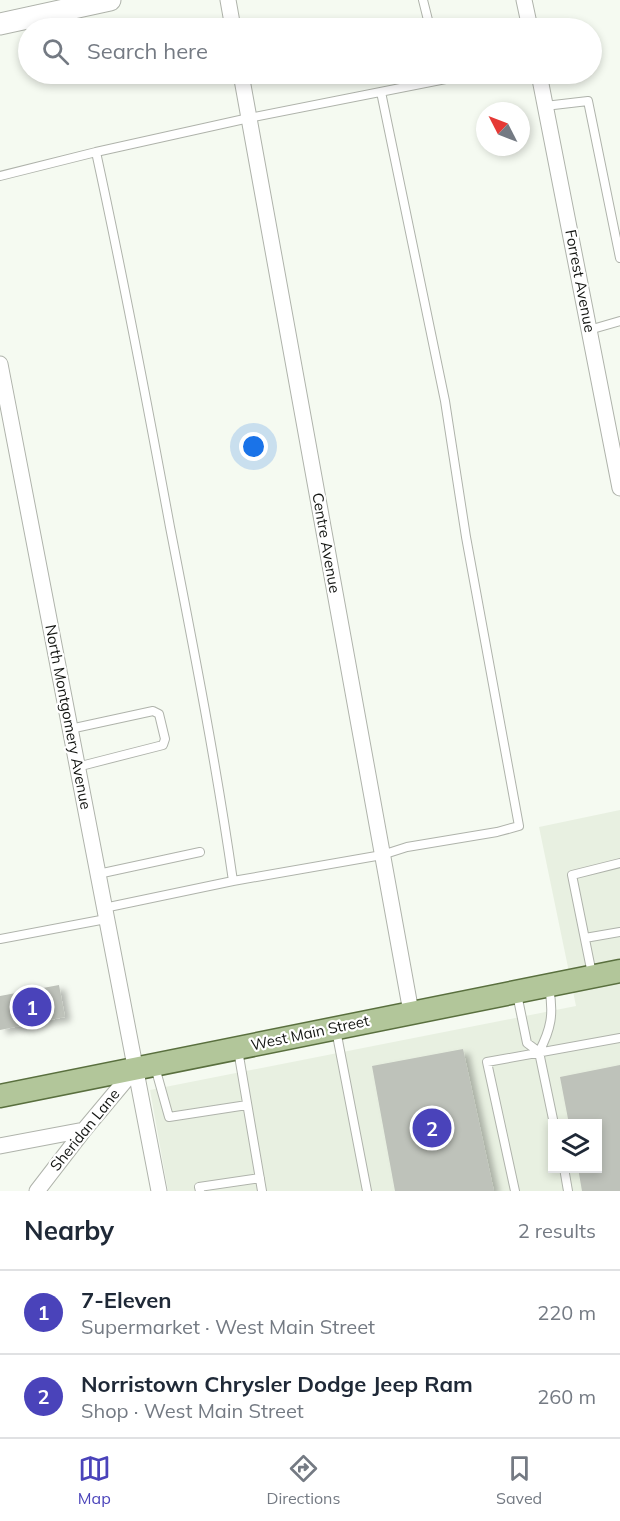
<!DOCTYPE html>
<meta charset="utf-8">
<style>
body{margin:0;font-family:Mulish,sans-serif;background:#f6f6f7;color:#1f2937}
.controls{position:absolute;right:18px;bottom:18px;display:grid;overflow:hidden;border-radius:0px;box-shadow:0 3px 9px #0003}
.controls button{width:54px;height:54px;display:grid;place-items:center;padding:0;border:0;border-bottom:2px solid #e0e1e3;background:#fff;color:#1f2937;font:30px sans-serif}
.compass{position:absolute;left:476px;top:102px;width:54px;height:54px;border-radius:50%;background:#fff;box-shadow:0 3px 9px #0003;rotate:312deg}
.you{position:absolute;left:254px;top:447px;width:21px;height:21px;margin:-15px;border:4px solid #fff;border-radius:50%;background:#1a73e8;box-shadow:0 0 0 9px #1a73e833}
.badge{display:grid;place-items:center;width:39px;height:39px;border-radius:50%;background:#4a43ba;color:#fff;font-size:20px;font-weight:700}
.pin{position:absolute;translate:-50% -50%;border:3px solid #fff;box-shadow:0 2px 6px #0006}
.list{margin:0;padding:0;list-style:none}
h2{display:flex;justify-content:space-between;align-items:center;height:78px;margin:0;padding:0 24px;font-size:26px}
h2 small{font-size:20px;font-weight:400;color:#747a83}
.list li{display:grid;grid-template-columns:39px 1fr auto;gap:18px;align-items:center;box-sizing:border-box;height:84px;padding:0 24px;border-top:2px solid #e0e1e3}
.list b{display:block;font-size:22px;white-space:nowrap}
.list p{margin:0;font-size:20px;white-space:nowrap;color:#747a83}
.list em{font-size:20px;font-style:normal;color:#747a83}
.icon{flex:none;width:33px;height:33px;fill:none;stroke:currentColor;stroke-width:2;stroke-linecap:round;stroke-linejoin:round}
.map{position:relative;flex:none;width:620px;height:1191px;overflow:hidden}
.search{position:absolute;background:#fff;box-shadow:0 3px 9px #0003;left:18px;right:18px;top:18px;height:66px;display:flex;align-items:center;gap:15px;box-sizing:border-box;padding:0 21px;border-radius:33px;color:#747a83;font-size:22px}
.sheet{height:246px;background:#fff}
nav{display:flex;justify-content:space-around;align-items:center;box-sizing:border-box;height:84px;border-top:2px solid #e0e1e3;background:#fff;font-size:16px;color:#747a83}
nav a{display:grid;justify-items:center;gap:3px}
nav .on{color:#4a43ba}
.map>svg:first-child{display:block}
</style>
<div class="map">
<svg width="620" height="1191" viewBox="0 0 620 1191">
<defs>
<filter id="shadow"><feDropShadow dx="6" dy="4" stdDeviation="3" flood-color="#0004"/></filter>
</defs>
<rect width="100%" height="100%" fill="#f5faf1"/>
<path fill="#e8f0e1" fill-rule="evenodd" d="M620,810V1191H168L150,1090L576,1006L539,827ZM552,1124H598V1168H552Z"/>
<path fill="#bec2ba" filter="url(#shadow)" d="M59,985L65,1017L0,1030V996Z
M463,1049L494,1191H395L372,1066Z
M620,1065V1191H582L578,1168H598V1124H569L560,1077Z"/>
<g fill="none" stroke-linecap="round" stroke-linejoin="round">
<defs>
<path id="lane" d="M423,0L430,28
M545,106L588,101L620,258
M0,176L96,152
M589,330L620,321
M70,729L153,711L159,714L165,739L163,745L77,767
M98,874L200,852
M233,881C216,762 193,645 170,527C147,402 123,276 96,152L249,118L471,74
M104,908L233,881L382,855L407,847L497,832L519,826L466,537L445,401L381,92
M585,938L620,932
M0,939L106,919
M592,974L572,875L620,863
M517,994L527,1043L539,1052L554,1124
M336,1030L367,1191
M238,1050L262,1191
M539,1052C551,1029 554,1014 549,988
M155,1067L169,1117L247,1105
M564,1168L568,1191
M200,1191L199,1187L260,1178
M515,1191L487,1062L620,1038"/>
<path id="street" d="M228,0L233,28
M524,0L530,28
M241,74L411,1012
M539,74L620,488
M0,364L159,1191
M0,1146L84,1130
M37,1191L84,1130L135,1069"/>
<path id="secondary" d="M0,24L110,0"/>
<path id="primary" d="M0,1096L620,971"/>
</defs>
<use href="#lane" stroke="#afb3ab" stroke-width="10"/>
<use href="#street" stroke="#afb3ab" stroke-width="17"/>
<use href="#secondary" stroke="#afb3ab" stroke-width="23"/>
<use href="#primary" stroke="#596f3e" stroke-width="25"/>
<use href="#lane" stroke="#fff" stroke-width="8"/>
<use href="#street" stroke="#fff" stroke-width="15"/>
<use href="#secondary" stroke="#fff" stroke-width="21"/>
<use href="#primary" stroke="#b2c69a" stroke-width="22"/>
</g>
<g text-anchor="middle" stroke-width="4.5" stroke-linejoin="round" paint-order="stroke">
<g font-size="15" fill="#131512" stroke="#fff">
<text transform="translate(580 281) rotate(79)" y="5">Forrest Avenue</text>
<text transform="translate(326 543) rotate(80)" y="5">Centre Avenue</text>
<text transform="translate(68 717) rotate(79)" y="5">North Montgomery Avenue</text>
<text transform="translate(310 1033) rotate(-12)" y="5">West Main Street</text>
<text transform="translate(85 1130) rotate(-51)" y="5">Sheridan Lane</text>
</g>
</g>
</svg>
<div class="controls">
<button><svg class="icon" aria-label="layers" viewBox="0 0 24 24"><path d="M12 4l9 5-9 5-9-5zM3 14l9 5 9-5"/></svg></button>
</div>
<svg class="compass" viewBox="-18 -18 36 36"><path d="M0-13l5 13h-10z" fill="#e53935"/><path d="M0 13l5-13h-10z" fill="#747a83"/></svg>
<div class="you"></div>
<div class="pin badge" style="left:32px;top:1007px">1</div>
<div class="pin badge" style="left:432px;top:1128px">2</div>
<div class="search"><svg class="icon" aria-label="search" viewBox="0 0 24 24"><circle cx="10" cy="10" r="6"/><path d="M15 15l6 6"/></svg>Search here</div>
</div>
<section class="sheet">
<h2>Nearby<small>2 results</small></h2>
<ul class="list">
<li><span class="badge">1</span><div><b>7-Eleven</b><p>Supermarket · West Main Street</p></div><em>220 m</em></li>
<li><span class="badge">2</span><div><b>Norristown Chrysler Dodge Jeep Ram</b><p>Shop · West Main Street</p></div><em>260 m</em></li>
</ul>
</section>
<nav>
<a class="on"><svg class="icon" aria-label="map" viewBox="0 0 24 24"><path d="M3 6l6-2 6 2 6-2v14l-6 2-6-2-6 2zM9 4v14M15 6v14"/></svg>Map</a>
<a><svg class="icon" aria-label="directions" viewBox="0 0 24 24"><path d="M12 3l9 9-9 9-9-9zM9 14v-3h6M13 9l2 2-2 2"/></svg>Directions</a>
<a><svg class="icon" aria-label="saved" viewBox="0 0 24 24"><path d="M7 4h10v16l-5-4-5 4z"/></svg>Saved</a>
</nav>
